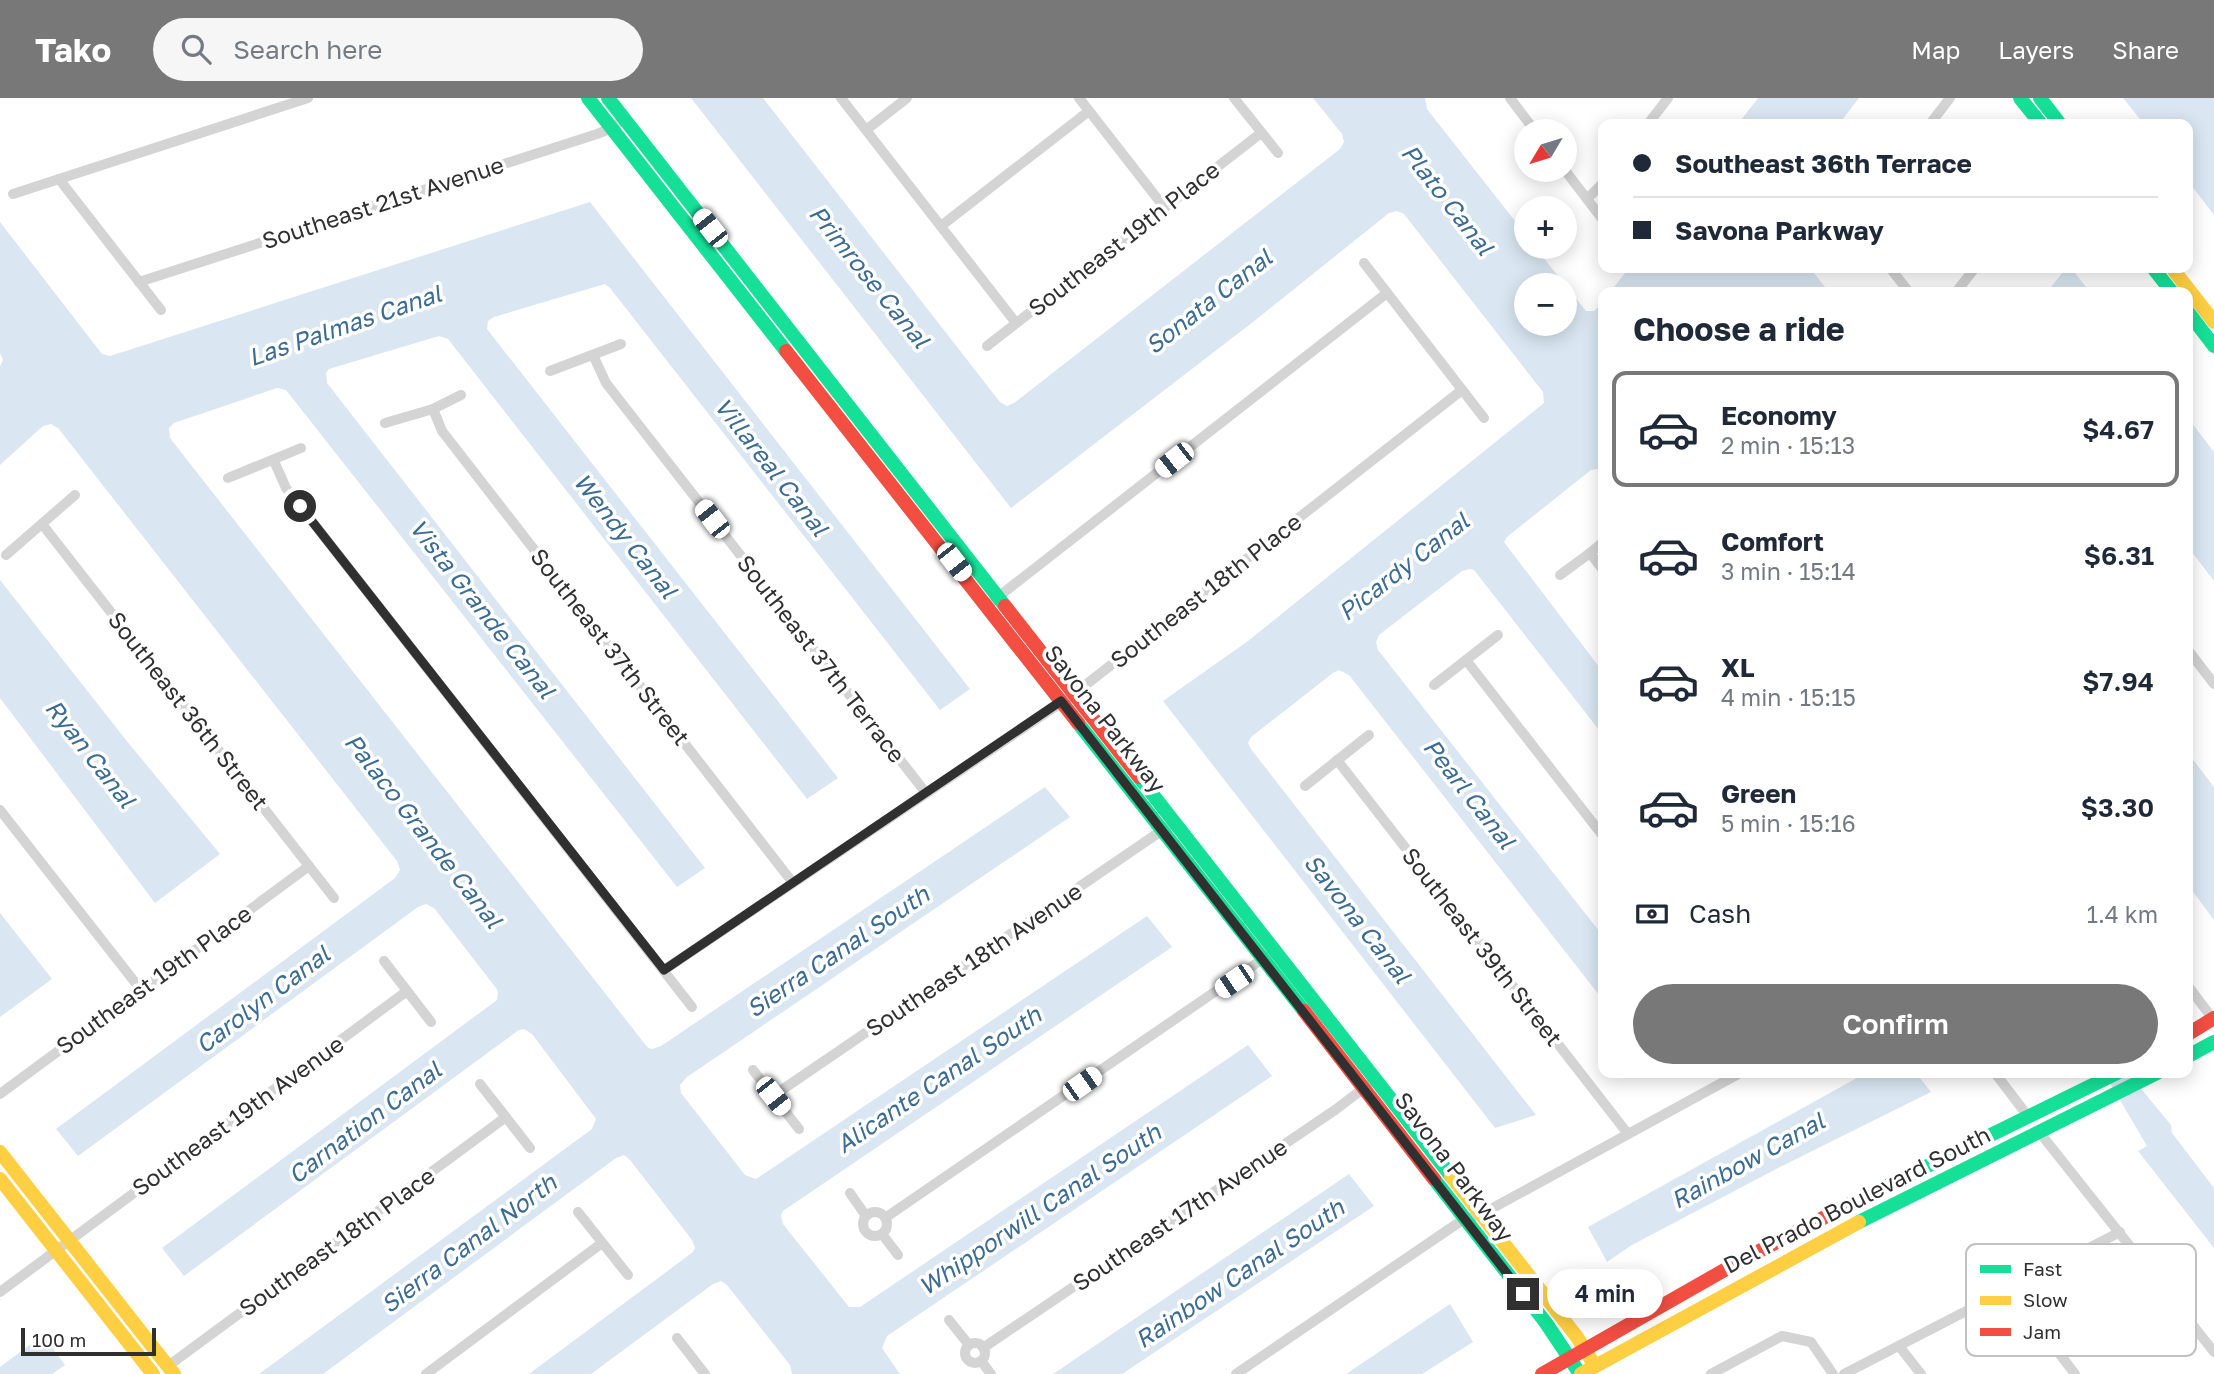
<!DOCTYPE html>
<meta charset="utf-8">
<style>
body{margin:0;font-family:"Golos Text",sans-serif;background:#f6f6f7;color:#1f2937;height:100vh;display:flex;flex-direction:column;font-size:26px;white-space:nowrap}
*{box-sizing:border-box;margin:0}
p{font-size:23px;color:#747a83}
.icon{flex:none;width:38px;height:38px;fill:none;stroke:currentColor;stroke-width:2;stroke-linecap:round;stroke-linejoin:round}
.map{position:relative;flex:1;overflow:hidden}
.side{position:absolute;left:1598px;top:189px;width:595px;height:791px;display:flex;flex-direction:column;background:#fff;border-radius:14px;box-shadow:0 4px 18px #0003}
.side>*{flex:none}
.guide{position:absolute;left:1598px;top:21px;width:595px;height:154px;border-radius:14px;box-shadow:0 4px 18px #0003;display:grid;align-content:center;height:154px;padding:0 35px;background:#fff}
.needle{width:46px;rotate:232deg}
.tools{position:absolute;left:1514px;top:21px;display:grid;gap:14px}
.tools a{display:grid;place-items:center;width:63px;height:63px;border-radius:50%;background:#fff;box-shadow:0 4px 18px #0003;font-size:35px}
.scale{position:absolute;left:21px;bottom:18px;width:135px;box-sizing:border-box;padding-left:7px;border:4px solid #303030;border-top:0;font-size:19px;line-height:24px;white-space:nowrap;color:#303030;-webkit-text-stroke:5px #fff;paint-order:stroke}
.end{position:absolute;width:32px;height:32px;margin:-16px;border:9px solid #303030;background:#fff;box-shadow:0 0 0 4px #fff}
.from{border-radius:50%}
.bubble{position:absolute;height:49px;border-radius:24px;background:#fff;box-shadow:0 4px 18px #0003;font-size:23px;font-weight:600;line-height:49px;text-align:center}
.car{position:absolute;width:21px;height:42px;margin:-21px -10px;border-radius:9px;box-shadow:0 0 5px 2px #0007;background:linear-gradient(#fff 24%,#345 0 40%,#fff 0 76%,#345 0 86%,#fff 0)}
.guide b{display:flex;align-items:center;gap:24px;height:66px;font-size:26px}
.guide b+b{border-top:2px solid #e0e1e3}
.guide i{width:18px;height:18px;background:#1f2937}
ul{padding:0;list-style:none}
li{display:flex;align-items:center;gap:21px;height:116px;margin:0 14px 10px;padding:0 21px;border:4px solid transparent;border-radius:14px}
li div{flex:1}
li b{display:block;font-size:26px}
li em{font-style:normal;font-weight:600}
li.current{border-color:#787878}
li>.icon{width:63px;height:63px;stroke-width:1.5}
h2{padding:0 35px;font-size:32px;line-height:84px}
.pay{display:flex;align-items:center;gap:18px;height:77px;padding:0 35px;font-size:26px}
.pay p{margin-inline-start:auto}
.button{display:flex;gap:14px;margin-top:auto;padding:14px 35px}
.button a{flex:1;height:80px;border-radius:42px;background:#787878;color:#fff;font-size:28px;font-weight:600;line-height:80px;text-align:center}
header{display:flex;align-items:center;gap:42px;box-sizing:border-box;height:98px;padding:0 35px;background:#787878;color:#fff}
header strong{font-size:33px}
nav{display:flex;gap:38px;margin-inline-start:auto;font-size:24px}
.search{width:490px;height:63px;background:#f6f6f7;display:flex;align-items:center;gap:18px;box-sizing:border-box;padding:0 24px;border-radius:38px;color:#747a83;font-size:26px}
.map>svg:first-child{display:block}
.water{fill:#dae7f2;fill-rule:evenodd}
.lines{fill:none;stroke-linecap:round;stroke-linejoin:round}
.street{stroke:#d4d4d4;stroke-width:10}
.fast{stroke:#16e098;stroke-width:14}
.slow{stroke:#ffcf43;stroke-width:14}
.jam{stroke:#f24e42;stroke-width:14}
.route{stroke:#303030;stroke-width:9}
.labels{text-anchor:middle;stroke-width:7;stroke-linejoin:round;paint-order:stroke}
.street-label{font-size:23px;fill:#303030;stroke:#fff}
.water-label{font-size:24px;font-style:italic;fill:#3c6c94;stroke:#fff}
.key{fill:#fff;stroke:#c1c1c1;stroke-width:2}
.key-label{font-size:19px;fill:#303030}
</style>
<header>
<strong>Tako</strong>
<div class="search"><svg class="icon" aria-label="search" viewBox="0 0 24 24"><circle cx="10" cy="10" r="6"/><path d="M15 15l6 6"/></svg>Search here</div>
<nav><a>Map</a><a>Layers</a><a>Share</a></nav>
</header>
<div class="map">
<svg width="2214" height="1276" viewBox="0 0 2214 1276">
<rect width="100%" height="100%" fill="#fff"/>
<g class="water">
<path d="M691,0H763L1000,304L1007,308L1014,305L1340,51L1344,44L1342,36L1313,0H1425L1427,11L1526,137V149H1535L1586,213H1594L1603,204V370L1591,372L1507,439L1504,444L1603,574V637L1474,472L1470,471L1462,473L1379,537L1376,544L1378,552L1603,838V902L1349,577L1339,572L1333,575L1251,639L1248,645L1251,651L1536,1017L1495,1030L1163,603L1248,543L1544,305L1543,294L1404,116L1397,113L1389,115L1253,224L1011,410ZM1526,187H1564V226H1526Z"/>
<polygon points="1758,0 1859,0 1839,26 1738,26"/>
<polygon points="2123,0 2214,0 2214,117 2188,83 2188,26 2144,26"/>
<polygon points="590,104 970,591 940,612 610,190 605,186 494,219 488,223 487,231 838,680 807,701 448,241 439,238 329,271 326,275 327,285 705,770 677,789 286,292 277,290 174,325 169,330 170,340 648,950 652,951 661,948 1045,689 1070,719 687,979 680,987 681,995 745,1077 756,1081 1147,818 1172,849 783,1113 781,1117 783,1126 849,1209 860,1209 1248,947 1272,978 887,1238 882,1250 900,1276 792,1276 790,1267 727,1187 721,1183 713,1186 591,1276 529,1276 693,1154 695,1150 692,1142 630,1062 624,1057 616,1060 323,1276 259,1276 592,1031 596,1021 532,936 524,931 519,932 184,1178 162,1150 497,902 498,894 496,890 434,810 426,806 418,809 78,1058 56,1031 395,780 400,772 397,763 58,330 51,326 43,328 0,367 0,268 3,262 0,255 0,124 102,256 110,258"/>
<polygon points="1629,170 1810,170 1829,194 1724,194 1718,192 1713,194 1610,194"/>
<polygon points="2066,170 2071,170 2090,194 2047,194"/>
<polygon points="2188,320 2214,354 2214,483 2188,449"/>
<polygon points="0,482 126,642 220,756 155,805 0,600"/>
<polygon points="2188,655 2214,689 2214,822 2188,787"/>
<polygon points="0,815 52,881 0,919"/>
<polygon points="1861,975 1916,975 1931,994 1782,1068 1632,1147 1607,1164 1588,1129 1855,981"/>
<polygon points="2104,975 2128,975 2171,1027 2172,1035 2214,1090 2214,1150 2138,1053 2147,1048"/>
<polygon points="1349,1076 1374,1108 1122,1276 1053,1276"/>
<polygon points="1450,1206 1473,1244 1422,1276 1346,1276"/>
<polygon points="43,1237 65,1267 52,1276 0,1276 0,1269"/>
</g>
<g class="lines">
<g class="street">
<polyline points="841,0 1016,225"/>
<polyline points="1079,0 1164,109"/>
<polyline points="1234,0 1278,55"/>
<polyline points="1510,0 1535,33"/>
<polyline points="1648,26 1668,0"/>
<polyline points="1930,26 1950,0"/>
<polyline points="866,32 907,0"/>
<polyline points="1564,71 1603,122"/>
<polyline points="59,81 161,212"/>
<polyline points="13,96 308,0"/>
<polyline points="1587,101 1603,85"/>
<polyline points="941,128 1089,13"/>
<polyline points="1364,165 1484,320"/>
<polyline points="1890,170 1909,194"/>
<polyline points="139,184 597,36 612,30 624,21"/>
<polyline points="1956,194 1975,170"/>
<polyline points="987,248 1261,35"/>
<polyline points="593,257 606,285 926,695"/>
<polyline points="550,273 621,246"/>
<polyline points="433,311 442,333 793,785"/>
<polyline points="385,325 433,311 461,297"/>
<polyline points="274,363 286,390 329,445 692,909"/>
<polyline points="228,380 301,350"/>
<polyline points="42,426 334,800"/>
<polyline points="1590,455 1603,444"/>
<polyline points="6,457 75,397"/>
<polyline points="1560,477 1590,455 1603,472"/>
<polyline points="993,503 1387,195"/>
<polyline points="2188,552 2214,586"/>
<polyline points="1466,562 1603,738"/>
<polyline points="1434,587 1498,537"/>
<polyline points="1337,662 1628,1036"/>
<polyline points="1305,688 1369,637"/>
<polyline points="0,712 141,892"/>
<polyline points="384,863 431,924"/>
<polyline points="664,872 1074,596 1462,292"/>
<polyline points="2188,888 2213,921"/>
<polyline points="753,972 799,1031"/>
<polyline points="1995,975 2027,1017"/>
<polyline points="480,986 530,1050"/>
<polyline points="0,996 309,768"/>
<polyline points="773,998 1167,729"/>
<polyline points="2040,1035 2214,1254"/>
<polyline points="850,1095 866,1118"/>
<polyline points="578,1114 628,1177"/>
<circle cx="875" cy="1126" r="12"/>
<polyline points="885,1120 1267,858"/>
<polyline points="882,1136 898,1157"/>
<polyline points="2010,1191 2075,1276"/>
<polyline points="0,1194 407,893"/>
<polyline points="949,1222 969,1247"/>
<polyline points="677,1240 705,1276"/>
<circle cx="975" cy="1255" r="10"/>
<polyline points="1899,1248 1921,1276"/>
<polyline points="983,1250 1335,1012 1368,987"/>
<polyline points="981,1263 991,1276"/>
<polyline points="168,1268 506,1019"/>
<polyline points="426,1276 602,1145"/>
<polyline points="1236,1276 1464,1121 1480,1117 1740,975"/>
<polyline points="1711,1276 1782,1238 1811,1244 1833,1276"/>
<polyline points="1844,1276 2120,1134"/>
</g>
<g class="fast">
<polyline points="588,0 786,253"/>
<polyline points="608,0 1005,508"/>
<polyline points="2020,0 2041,26"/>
<polyline points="2040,0 2060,26"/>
<polyline points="2153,170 2172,194"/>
<polyline points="2188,214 2214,248"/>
<polyline points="1078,625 1304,913"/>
<polyline points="1139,679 1451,1078"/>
<polyline points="2188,958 2214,944"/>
<polyline points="1434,1081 1546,1225 1580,1276"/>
<polyline points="1850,1106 2117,975"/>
<polyline points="1859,1124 2157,975"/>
</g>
<g class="slow">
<polyline points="2172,170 2214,224"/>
<polyline points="0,1054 174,1276"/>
<polyline points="1451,1078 1577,1239 1595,1268"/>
<polyline points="0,1081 153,1276"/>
<polyline points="1581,1276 1859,1124"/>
</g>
<g class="jam">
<polyline points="786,253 1078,625"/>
<polyline points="1005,508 1139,679"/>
<polyline points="1304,913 1434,1081"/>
<polyline points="2188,936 2214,920"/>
<polyline points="1542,1276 1742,1162 1850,1106"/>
</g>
</g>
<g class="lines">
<polyline class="route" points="300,408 664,872 1061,603 1523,1196"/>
</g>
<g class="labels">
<g class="street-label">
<text transform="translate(383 105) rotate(-18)" y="8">Southeast 21st Avenue</text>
<text transform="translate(1124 141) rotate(-38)" y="8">Southeast 19th Place</text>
<text transform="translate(1206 493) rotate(-38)" y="8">Southeast 18th Place</text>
<text transform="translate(610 549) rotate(52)" y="8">Southeast 37th Street</text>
<text transform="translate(821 561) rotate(52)" y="8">Southeast 37th Terrace</text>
<text transform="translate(188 613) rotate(52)" y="8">Southeast 36th Street</text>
<text transform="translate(1105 621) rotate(52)" y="8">Savona Parkway</text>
<text transform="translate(1482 849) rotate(52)" y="8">Southeast 39th Street</text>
<text transform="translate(974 862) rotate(-34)" y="8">Southeast 18th Avenue</text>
<text transform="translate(154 882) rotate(-36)" y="8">Southeast 19th Place</text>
<text transform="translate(238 1018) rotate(-36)" y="8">Southeast 19th Avenue</text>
<text transform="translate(1454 1069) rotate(53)" y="8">Savona Parkway</text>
<text transform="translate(1857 1102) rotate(-27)" y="8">Del Prado Boulevard South</text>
<text transform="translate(1180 1117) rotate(-34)" y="8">Southeast 17th Avenue</text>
<text transform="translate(337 1144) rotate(-36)" y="8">Southeast 18th Place</text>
</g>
<g class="water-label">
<text transform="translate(1447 102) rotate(52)" y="8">Plato Canal</text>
<text transform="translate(869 179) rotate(51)" y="8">Primrose Canal</text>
<text transform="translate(1209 204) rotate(-38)" y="8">Sonata Canal</text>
<text transform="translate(345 228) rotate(-19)" y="8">Las Palmas Canal</text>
<text transform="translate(771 369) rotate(52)" y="8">Villareal Canal</text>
<text transform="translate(625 438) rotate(52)" y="8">Wendy Canal</text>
<text transform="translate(1404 469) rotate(-38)" y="8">Picardy Canal</text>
<text transform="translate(482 511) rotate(52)" y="8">Vista Grande Canal</text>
<text transform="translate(90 656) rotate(52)" y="8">Ryan Canal</text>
<text transform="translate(1469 696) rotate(52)" y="8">Pearl Canal</text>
<text transform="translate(423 733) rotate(52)" y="8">Palaco Grande Canal</text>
<text transform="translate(1357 821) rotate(52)" y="8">Savona Canal</text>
<text transform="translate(838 854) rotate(-34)" y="8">Sierra Canal South</text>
<text transform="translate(263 902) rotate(-37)" y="8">Carolyn Canal</text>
<text transform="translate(939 982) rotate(-34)" y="8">Alicante Canal South</text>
<text transform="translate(365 1025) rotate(-37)" y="8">Carnation Canal</text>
<text transform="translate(1748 1063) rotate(-29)" y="8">Rainbow Canal</text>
<text transform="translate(1040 1112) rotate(-34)" y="8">Whipporwill Canal South</text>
<text transform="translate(469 1146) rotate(-37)" y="8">Sierra Canal North</text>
<text transform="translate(1240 1176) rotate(-34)" y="8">Rainbow Canal South</text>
</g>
</g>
<rect x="1966" y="1146" width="230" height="112" rx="10" class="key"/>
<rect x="1980" y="1167" width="31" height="8" fill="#16e098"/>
<rect x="1980" y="1198" width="31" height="9" fill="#ffcf43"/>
<rect x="1980" y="1230" width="31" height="8" fill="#f24e42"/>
<g class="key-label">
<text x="2023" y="1178">Fast</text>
<text x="2023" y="1209">Slow</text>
<text x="2023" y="1241">Jam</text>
</g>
</svg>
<div class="tools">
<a><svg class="needle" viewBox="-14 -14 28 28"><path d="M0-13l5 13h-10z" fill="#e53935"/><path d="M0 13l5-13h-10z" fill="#747a83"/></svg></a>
<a>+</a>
<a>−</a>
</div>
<div class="scale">100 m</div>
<i class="end from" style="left:300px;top:408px"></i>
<i class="end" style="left:1523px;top:1196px"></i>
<div class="bubble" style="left:1547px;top:1171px;width:116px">4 min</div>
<i class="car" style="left:710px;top:130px;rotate:322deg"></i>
<i class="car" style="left:1174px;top:362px;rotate:232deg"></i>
<i class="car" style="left:712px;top:421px;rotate:322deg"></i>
<i class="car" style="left:954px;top:464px;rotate:142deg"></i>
<i class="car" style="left:1234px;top:883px;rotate:236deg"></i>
<i class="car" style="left:1082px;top:986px;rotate:55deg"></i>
<i class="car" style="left:773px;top:998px;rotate:142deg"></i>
<div class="guide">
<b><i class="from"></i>Southeast 36th Terrace</b>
<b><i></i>Savona Parkway</b>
</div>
<section class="side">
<h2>Choose a ride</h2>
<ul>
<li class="current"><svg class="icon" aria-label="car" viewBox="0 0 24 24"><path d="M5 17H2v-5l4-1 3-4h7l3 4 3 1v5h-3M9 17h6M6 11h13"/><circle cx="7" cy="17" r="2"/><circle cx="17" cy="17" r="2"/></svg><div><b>Economy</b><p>2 min · 15:13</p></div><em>$4.67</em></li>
<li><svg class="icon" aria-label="car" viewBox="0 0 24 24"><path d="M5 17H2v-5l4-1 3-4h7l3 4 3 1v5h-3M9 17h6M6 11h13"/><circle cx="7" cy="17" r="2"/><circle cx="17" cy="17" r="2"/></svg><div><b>Comfort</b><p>3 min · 15:14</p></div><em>$6.31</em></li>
<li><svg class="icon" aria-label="car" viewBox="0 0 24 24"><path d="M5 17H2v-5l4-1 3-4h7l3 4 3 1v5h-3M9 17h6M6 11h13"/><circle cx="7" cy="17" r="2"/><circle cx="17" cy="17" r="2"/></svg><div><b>XL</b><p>4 min · 15:15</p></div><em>$7.94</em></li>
<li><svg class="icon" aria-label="car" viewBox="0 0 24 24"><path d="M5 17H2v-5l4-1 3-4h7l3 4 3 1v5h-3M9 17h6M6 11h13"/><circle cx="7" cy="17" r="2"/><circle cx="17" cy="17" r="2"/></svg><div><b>Green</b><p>5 min · 15:16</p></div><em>$3.30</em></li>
</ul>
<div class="pay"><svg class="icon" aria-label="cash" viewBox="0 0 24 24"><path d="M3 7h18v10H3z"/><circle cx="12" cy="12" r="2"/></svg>Cash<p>1.4 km</p></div>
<div class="button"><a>Confirm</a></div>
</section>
</div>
